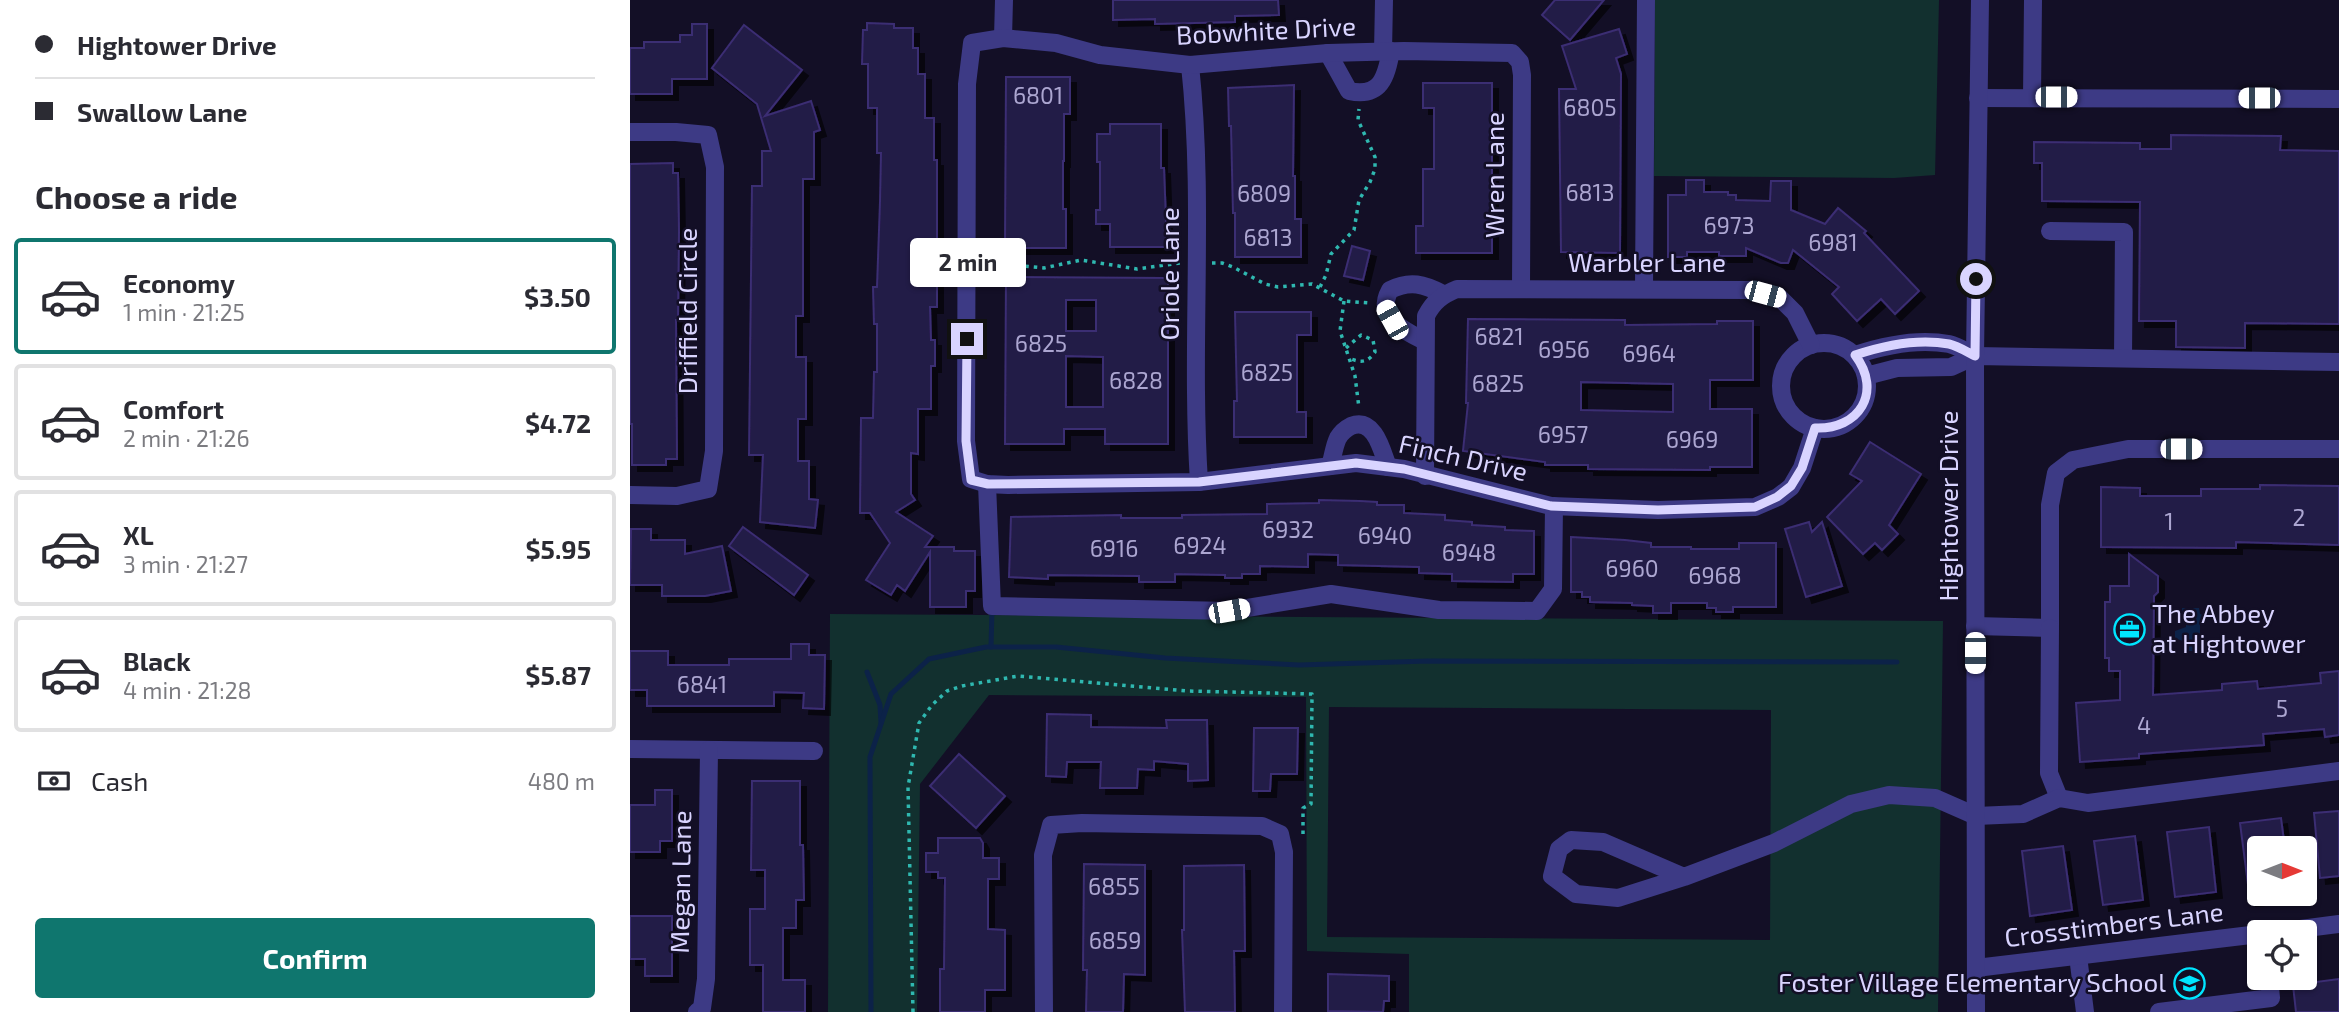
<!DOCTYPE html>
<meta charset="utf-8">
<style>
body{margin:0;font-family:"Exo 2",sans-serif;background:#f7f7f7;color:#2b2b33;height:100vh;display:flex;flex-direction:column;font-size:26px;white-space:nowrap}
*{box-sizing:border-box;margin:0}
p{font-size:23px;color:#7c7c81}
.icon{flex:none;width:38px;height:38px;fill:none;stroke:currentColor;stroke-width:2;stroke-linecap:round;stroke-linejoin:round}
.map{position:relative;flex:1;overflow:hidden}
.side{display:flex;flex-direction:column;background:#fff;width:630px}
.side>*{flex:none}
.hud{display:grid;align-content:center;height:154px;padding:0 35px;background:#fff}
.needle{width:46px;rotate:90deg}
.fabs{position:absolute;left:1617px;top:836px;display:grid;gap:14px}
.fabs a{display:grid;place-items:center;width:70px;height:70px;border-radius:7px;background:#fff;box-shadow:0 2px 5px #0004;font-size:35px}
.end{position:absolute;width:32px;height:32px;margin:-16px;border:9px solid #d9d4ff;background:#111;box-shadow:0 0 0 4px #111}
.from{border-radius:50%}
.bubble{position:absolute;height:49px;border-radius:7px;background:#fff;box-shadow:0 2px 5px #0004;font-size:23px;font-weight:700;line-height:49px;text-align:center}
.car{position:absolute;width:21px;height:42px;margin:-21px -10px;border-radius:9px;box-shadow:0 0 5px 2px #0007;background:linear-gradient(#fff 24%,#345 0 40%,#fff 0 76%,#345 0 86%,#fff 0)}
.hud b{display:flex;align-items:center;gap:24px;height:66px;font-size:26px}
.hud b+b{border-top:2px solid #e1e1e2}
.hud i{width:18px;height:18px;background:#2b2b33}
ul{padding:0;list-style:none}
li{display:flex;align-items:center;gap:21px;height:116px;margin:0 14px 10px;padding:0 21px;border:4px solid #e1e1e2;border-radius:7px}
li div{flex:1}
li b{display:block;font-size:26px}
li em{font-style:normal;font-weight:700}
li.selected{border-color:#0f766e}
li>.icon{width:63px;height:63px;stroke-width:1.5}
h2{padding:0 35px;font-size:32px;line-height:84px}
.pay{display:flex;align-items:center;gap:18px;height:77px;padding:0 35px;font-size:26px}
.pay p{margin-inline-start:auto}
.cta{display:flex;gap:14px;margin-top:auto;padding:14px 35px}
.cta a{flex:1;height:80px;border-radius:7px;background:#0f766e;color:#fff;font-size:28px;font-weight:700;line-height:80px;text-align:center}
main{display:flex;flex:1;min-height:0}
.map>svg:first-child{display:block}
.green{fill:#12302f;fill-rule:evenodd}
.water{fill:#0c2248}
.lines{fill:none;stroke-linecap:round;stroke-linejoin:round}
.stream{stroke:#0c2248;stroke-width:5}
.building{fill:#241b47;stroke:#3b2d73;stroke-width:2;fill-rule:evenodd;filter:url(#shadow)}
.path{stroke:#2fb8b0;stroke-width:3.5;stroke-dasharray:3.5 5;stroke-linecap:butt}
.minor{stroke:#3d3a85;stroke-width:18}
.route{stroke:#d9d4ff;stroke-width:9}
.labels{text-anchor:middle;stroke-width:5;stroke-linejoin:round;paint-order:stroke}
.number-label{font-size:23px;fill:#aca6d1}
.street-label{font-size:26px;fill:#d9d4ff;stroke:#130f26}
.poi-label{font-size:26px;fill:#d9d4ff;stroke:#130f26;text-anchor:start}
</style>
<main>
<section class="side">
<div class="hud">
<b><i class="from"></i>Hightower Drive</b>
<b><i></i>Swallow Lane</b>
</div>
<h2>Choose a ride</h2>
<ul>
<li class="selected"><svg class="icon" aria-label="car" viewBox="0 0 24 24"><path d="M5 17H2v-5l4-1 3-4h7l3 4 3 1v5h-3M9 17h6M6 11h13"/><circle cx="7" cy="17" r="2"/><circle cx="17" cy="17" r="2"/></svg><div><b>Economy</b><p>1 min · 21:25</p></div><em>$3.50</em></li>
<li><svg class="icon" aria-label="car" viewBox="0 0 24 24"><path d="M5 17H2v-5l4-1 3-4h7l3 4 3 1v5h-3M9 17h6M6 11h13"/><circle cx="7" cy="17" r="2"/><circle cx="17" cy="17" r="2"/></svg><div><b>Comfort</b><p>2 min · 21:26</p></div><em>$4.72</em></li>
<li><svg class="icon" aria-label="car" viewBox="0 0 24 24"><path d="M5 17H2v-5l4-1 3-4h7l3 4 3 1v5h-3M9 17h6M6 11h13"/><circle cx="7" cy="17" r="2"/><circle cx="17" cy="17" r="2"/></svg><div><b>XL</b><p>3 min · 21:27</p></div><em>$5.95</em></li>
<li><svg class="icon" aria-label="car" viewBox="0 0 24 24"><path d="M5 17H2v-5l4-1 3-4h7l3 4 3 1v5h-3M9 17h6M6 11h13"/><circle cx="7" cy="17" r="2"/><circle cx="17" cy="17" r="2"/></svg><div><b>Black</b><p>4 min · 21:28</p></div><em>$5.87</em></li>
</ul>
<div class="pay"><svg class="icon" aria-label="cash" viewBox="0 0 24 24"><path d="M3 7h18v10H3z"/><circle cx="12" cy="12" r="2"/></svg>Cash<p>480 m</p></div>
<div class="cta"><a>Confirm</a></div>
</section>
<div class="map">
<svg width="1709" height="1012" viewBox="0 0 1709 1012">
<defs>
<filter id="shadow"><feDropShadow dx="6" dy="6" stdDeviation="0" flood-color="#0009"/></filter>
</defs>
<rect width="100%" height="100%" fill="#130f26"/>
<g class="green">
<polygon points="1025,0 1309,0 1305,175 1264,178 1024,176"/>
<path d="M200,614L1313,621L1308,1012H779V954L677,951L676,697L359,695L290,784L287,1012H198ZM699,707L1141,710L1140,940L697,937Z"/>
</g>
<polygon class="water" points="1552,608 1569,608 1570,614 1575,615 1575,622 1570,622 1570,643 1566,645 1565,651 1558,651 1555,642 1545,638 1545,631 1556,627 1556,615 1552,614"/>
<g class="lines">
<g class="stream">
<polyline points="361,647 362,609"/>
<polyline points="237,672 250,705 251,723"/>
<polyline points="241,1012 240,757 261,694 299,659 356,647 426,647 535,658 669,665 798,661 1267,662"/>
</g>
</g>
<g class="building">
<polygon points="483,0 648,0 649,15 605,16 605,22 525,24 525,19 483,20"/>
<polygon points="925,0 974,0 940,40 912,15"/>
<polygon points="237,23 264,24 264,28 283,28 283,48 288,48 288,74 295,74 295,118 304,118 304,160 307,160 307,307 300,307 301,340 305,340 305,366 301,366 301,409 288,409 288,454 281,453 281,494 285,500 266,512 303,536 295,547 324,547 324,551 345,551 345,591 336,591 336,607 300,607 300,552 275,591 267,585 261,595 236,580 260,543 240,513 230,513 231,418 243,418 244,372 247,372 247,324 244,324 243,287 247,287 250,202 251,153 247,153 247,108 238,108 238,64 232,64 233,30 237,30"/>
<polygon points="62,24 77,24 77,79 42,79 42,94 0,94 0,48 14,48 14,42 50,42 50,35 62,35"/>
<polygon points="114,25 172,70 135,116 181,101 190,130 184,132 184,179 173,179 173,316 166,316 166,357 176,357 176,419 168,419 168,461 179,461 179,499 188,500 185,528 130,522 133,455 119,455 122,186 132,186 132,151 141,151 127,104 82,68"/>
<polygon points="989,29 997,54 986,58 991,74 990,253 931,252 929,89 946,89 932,46"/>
<polygon points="376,77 440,77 440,114 434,114 434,161 433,161 433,209 436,209 436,248 375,248"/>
<polygon points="793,83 862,83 862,253 786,253 786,226 793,226 793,169 804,169 804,108 793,108"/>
<polygon points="664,85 663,176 665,176 665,219 671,219 671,257 605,257 605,213 603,213 601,126 599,126 598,88"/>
<polygon points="480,124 531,124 531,168 534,168 537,247 480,247 480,224 466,224 466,210 470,210 470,162 467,162 467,134 480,134"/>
<polygon points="1541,135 1651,136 1650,150 1709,151 1709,324 1615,323 1615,348 1546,347 1546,321 1509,321 1510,202 1412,201 1412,163 1404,163 1404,142 1510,143 1510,149 1541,149"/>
<polygon points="43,163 43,173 48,173 49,231 48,320 46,320 47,459 36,459 36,465 2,465 2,424 0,424 0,164"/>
<polygon points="1056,180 1074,180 1074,192 1098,192 1098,195 1106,195 1106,200 1140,201 1141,181 1161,181 1161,210 1195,224 1208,208 1236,231 1234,233 1289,291 1265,314 1251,299 1227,321 1202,294 1209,287 1163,250 1158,263 1151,263 1116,248 1116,256 1089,256 1089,252 1057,252 1057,257 1038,257 1038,195 1056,195"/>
<polygon points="722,246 740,251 733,280 714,276"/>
<path d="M376,277L538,278V444H475V429H434V444H375ZM436,300H466V331H436ZM436,356L473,357V407H436Z"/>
<polygon points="605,312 681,312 681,335 667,335 667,412 676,412 676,437 604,437 604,401 607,401"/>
<path d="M838,319L995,320V325L1087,324V321H1123V380H1080V409H1122V467H1080V470L958,469V465H915V462L833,451L838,403H836ZM951,382L1043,384V412L951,410Z"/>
<polygon points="1240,442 1291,474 1259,525 1268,534 1252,550 1245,543 1233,554 1197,517 1232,481 1220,474"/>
<polygon points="1630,485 1709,486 1709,545 1606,542 1606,548 1471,547 1471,487 1510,488 1510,496 1571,496 1571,489 1630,489"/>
<polygon points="689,500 730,501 747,502 747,505 774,505 774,513 815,515 815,520 842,522 842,525 875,527 875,530 904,531 904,574 883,574 883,582 822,581 822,574 789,573 789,567 708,565 708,555 678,554 678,567 630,566 630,574 612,574 612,578 595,578 595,575 545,574 545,582 509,582 509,576 418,575 418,579 379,577 381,517 491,515 491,518 552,518 552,515 637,514 637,504 689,503"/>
<polygon points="1179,522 1182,532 1192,522 1212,586 1176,597 1155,529"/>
<polygon points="113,527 178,575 164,595 99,546"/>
<polygon points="1,529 21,529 21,540 55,540 55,554 92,546 101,591 75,596 32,596 32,585 0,585"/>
<polygon points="941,537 995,540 1021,543 1021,547 1061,547 1061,549 1109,549 1109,543 1146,543 1146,607 1103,607 1103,612 1086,612 1086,608 1077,608 1077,603 1041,603 1041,613 1023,613 1023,606 1002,605 1002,603 960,602 960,597 952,597 952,592 941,592"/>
<polygon points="1499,554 1528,576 1528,592 1524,596 1523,695 1592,690 1592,684 1627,681 1628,689 1691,683 1690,673 1709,671 1709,735 1695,737 1694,729 1633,734 1634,745 1509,754 1509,758 1450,762 1446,703 1490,700 1490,671 1479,671 1479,658 1475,658 1475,602 1480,602 1480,586 1499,586"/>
<polygon points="161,644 179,644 179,655 195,655 194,709 173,708 174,693 144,692 144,706 17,706 17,690 0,690 0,651 38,651 38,665 99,665 99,659 161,659"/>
<polygon points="417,714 461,715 461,727 537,728 536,720 577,720 578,780 558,781 558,764 524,761 524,770 508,769 507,788 470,788 471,762 437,762 436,777 416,776"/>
<polygon points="624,728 668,728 667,774 641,774 640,791 623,791"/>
<polygon points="329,754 375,796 346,828 300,786"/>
<polygon points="122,781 170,781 170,845 173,845 174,900 166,900 166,928 153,928 153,980 175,980 175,1012 133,1012 133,965 120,965 120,909 135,909 135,870 121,870"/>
<polygon points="25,790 42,790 42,841 30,841 30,852 0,852 0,805 25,805"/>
<polygon points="1709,811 1709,876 1690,878 1684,813"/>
<polygon points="1651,818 1655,849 1629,849 1629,899 1620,900 1610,823"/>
<polygon points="1579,827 1586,892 1545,897 1537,832"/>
<polygon points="1505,836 1513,900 1473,905 1464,841"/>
<polygon points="308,838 350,838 353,843 353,858 369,858 369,879 358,879 358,929 375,930 375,990 355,990 355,1012 310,1012 310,969 314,969 315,878 308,878 308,872 296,872 296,853 308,853"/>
<polygon points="1433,846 1442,910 1400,916 1392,851"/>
<polygon points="454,864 515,865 515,975 494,974 493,1012 456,1012 457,970 453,970"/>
<polygon points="614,865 615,951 604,951 605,1012 555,1012 552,930 554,930 554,866"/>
<polygon points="0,916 42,916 42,976 15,976 15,959 0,959"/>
<polygon points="698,974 759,976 759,1001 754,1001 753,1012 698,1011"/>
<polygon points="1709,979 1709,1012 1666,1012 1663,985"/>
</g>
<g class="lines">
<g class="path">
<polyline points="353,262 414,268 451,260 507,269 550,263"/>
<polyline points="582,263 592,263 603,267 635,284 648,287 682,284 714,301 739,303"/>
<polyline points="690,287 696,275 701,254 724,230 729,200 740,182 745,169 745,157 728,120 729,109"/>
<polyline points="714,301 710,331 725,376 729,408"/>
<path d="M716,348L731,335L743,340L745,352C738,362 732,363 721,359"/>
<polyline points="283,1012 278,787 289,723 302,705 317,691 332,686 388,676 558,691 682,694 681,804 673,808 673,839"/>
</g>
<g class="minor">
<polyline points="373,38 374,0"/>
<polyline points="753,52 754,0"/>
<path d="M698,53L719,91C751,98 756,77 761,51"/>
<path d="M560,65C575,204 560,343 569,482"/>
<polyline points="1402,97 1403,0"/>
<polyline points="1348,98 1709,99"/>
<polyline points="0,132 46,132 78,135 85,167 84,451 78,489 47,496 0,495"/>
<polyline points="1420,231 1494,232 1493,358"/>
<polyline points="891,289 892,75 890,62 882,53 774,51 698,53 560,65 470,55 426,43 373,38 342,43 337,84 336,441 341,479 357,484 378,485 569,482 726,463 774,469 921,506 1028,510 1125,507 1148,497 1161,487 1172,468 1185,428"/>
<polyline points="1014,289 1016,0"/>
<path d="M795,341C774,331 745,317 760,290C780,280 794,284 813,294"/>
<circle cx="1194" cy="386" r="43"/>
<path d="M1225,355C1255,345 1287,338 1319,344C1328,346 1337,352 1345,356"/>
<polyline points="1236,376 1267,368 1321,367 1345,356 1709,362"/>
<path d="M700,466C703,457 704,446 708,438C711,433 715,429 721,426C745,417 752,451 758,467"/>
<path d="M795,476L796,316C803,302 812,295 827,289L1121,290L1150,298L1165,313L1181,345"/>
<polyline points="357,484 362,606 599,611 701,594 809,610 907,611 923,589 924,506"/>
<polyline points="1345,626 1420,628 1420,505 1426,473 1443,460 1498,449 1709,449"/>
<polyline points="1420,628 1419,773 1429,798"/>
<polyline points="0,749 184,751"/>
<polyline points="1054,877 973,842 941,840 929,849 922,876 946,894 988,898 1054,877 1144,843 1221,804 1259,795 1305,798 1346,816 1393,814 1429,798 1458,803 1709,771"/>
<polyline points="1638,933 1709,924"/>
<polyline points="1448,956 1455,1012"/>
<polyline points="1346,968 1629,934"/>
<polyline points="67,1012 72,1008 76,979 79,750"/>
<polyline points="414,1012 413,855 421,825 452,823 632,826 650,834 654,852 653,1012"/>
<polyline points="1346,1012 1345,356 1350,0"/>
<polyline points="1529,1012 1641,998 1639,978"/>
</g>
</g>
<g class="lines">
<path class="route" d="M337,339L336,441L341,480L358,484L569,482L726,463L774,469L921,506L1028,510L1125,507L1147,497L1161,486L1172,468L1185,428C1229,430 1253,392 1225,355C1255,345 1287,338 1319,344C1328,346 1337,352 1345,356L1346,279"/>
</g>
<defs>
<symbol id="office-ring" viewBox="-11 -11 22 22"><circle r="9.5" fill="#130f26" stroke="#00e5ff" stroke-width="1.5"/><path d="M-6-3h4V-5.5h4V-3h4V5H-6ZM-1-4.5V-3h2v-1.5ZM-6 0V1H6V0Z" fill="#00e5ff"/></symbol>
<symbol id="school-ring" viewBox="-11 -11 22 22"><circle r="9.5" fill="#130f26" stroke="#00e5ff" stroke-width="1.5"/><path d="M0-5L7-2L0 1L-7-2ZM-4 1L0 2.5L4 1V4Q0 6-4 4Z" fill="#00e5ff"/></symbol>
</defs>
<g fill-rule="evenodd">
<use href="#office-ring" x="1482" y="612" width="35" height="35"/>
<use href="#school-ring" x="1542" y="966" width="35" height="35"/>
</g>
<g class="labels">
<g class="number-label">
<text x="408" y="104">6801</text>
<text x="960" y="116">6805</text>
<text x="960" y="201">6813</text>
<text x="634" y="202">6809</text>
<text x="1099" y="234">6973</text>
<text x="638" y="246">6813</text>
<text x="1203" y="251">6981</text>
<text x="869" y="345">6821</text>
<text x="411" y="352">6825</text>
<text x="934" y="358">6956</text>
<text x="1019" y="362">6964</text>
<text x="637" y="381">6825</text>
<text x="506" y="389">6828</text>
<text x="868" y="392">6825</text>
<text x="933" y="443">6957</text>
<text x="1062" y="448">6969</text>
<text x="1669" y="526">2</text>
<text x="1539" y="530">1</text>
<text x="658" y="538">6932</text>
<text x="755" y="544">6940</text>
<text x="570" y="554">6924</text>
<text x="484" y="557">6916</text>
<text x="839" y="561">6948</text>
<text x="1002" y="577">6960</text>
<text x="1085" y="584">6968</text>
<text x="72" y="693">6841</text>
<text x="1652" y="717">5</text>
<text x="1514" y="734">4</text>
<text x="484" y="895">6855</text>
<text x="485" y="949">6859</text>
</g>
<g class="street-label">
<text transform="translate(636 31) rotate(-3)" y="9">Bobwhite Drive</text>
<text transform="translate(865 175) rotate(-90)" y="9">Wren Lane</text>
<text x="1017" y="272">Warbler Lane</text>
<text transform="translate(540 274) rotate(-90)" y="9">Oriole Lane</text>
<text transform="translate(58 311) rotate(-90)" y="9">Driffield Circle</text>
<text transform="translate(833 458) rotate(13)" y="9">Finch Drive</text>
<text transform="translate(1319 506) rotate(-90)" y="9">Hightower Drive</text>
<text transform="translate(51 882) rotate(-89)" y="9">Megan Lane</text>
<text transform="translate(1484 925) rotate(-7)" y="9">Crosstimbers Lane</text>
</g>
<g class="poi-label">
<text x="1522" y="623">The Abbey<tspan x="1522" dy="30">at Hightower</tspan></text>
<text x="1536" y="992" text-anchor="end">Foster Village Elementary School</text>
</g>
</g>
</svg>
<div class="fabs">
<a><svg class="needle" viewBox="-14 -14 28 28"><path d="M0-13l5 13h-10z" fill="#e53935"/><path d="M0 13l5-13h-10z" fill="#7c7c81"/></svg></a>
<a><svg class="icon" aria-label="locate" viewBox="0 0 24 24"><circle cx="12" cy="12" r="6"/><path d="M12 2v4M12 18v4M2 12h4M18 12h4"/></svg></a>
</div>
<i class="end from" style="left:1346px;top:279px"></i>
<i class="end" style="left:337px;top:339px"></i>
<div class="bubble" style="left:280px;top:238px;width:116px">2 min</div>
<i class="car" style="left:1426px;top:97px;rotate:90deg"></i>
<i class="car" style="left:1629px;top:98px;rotate:270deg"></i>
<i class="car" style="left:1135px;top:294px;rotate:105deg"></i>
<i class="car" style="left:762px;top:320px;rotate:331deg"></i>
<i class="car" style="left:1551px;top:449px;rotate:90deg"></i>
<i class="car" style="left:599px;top:611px;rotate:80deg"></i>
<i class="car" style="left:1345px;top:653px;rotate:180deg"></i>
</div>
</main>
